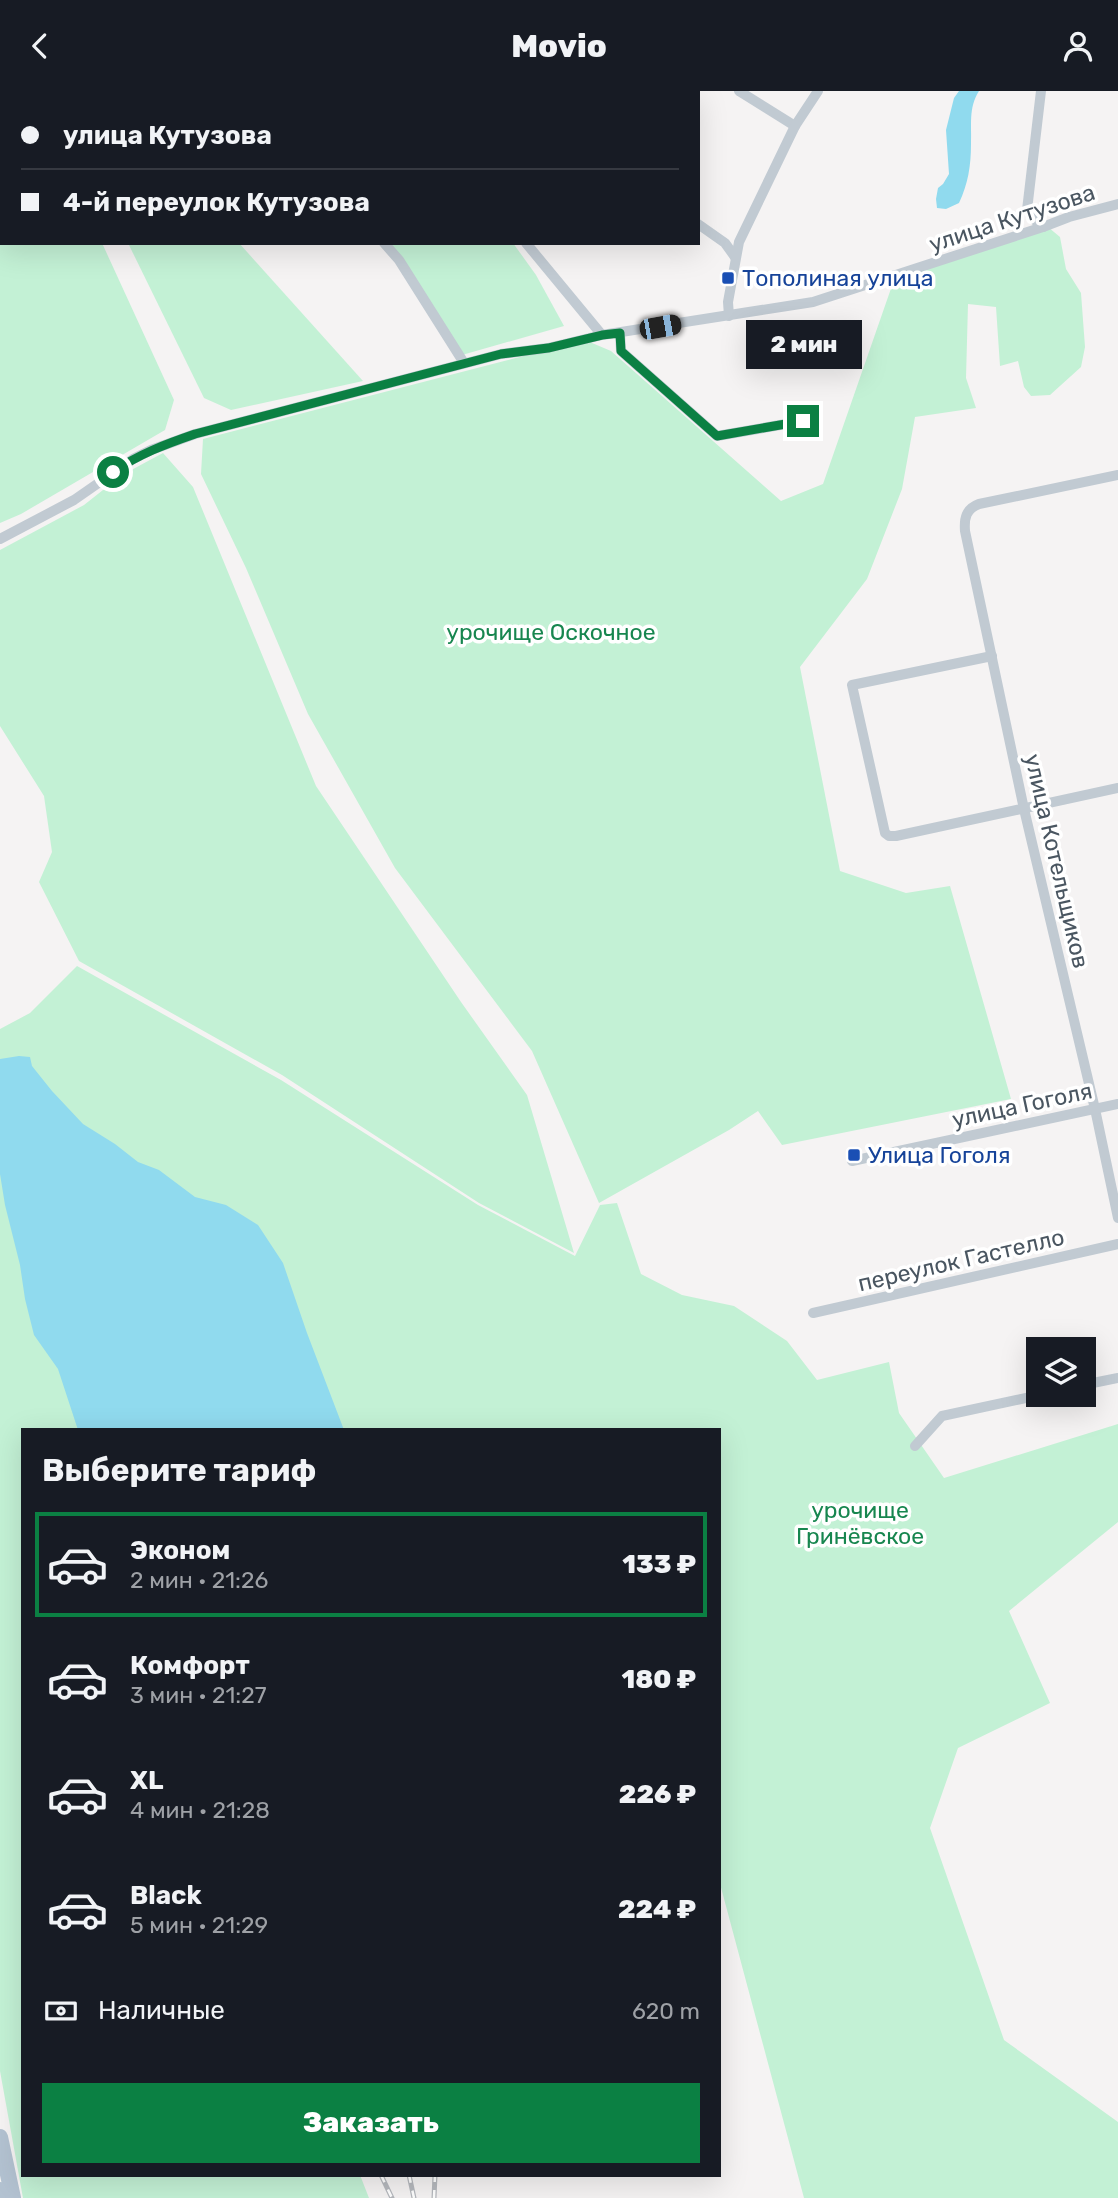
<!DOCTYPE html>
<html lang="ru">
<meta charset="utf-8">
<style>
body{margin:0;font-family:Rubik,sans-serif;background:#242831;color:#f1f3f6;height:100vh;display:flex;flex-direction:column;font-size:26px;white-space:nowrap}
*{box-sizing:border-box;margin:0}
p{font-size:23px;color:#9ea1a6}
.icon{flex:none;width:38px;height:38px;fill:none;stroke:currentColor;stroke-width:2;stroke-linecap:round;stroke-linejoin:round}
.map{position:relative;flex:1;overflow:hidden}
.drawer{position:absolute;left:21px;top:1337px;width:700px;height:749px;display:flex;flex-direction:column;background:#171b24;border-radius:0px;box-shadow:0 7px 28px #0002}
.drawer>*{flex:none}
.banner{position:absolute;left:0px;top:0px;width:700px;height:154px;box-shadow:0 7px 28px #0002;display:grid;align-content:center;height:154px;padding:0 21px;background:#171b24}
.buttons{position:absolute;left:1026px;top:1246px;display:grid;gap:14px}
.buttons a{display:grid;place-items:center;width:70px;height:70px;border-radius:0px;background:#171b24;box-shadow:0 7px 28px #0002;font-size:35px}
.end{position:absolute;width:32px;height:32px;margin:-16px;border:9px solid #0b8043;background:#fff;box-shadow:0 0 0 4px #fff}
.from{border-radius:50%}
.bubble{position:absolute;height:49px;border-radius:0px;background:#171b24;box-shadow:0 7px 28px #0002;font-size:23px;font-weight:800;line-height:49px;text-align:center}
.car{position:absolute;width:21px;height:42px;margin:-21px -10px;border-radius:9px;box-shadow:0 0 5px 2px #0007;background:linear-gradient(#222 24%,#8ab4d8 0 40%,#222 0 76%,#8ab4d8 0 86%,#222 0)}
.banner b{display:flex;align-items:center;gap:24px;height:66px;font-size:26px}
.banner b+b{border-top:2px solid #363941}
.banner i{width:18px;height:18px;background:#f1f3f6}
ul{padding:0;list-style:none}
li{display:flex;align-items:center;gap:21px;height:105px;margin:0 14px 10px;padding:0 7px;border:4px solid transparent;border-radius:0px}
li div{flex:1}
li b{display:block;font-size:26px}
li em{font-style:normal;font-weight:800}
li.active{border-color:#0b8043}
li>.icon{width:63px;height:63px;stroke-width:1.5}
h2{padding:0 21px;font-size:32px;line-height:84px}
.pay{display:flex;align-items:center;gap:18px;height:77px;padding:0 21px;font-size:26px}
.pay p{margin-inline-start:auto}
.action{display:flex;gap:14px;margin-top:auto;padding:14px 21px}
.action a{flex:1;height:80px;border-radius:0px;background:#0b8043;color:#fff;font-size:28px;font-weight:800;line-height:80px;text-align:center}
header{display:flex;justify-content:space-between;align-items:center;height:91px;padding:0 21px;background:#171b24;font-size:32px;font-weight:800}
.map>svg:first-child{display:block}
.green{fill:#c3f1d5}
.water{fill:#90daee}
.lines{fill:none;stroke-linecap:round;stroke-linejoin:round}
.minor{stroke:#c1cad2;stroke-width:10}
.primary{stroke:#b3c2d1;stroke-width:16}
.rail-casing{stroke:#b5b8bd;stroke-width:5}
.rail{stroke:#fff;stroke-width:2.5;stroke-dasharray:8;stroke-linecap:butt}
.route{stroke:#0b8043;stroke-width:9}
.transit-dot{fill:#1a4fb4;stroke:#fff;stroke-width:2.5}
.labels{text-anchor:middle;stroke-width:7;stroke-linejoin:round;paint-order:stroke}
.street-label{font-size:23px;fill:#4a5661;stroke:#fff}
.transit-label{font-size:23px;fill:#164399;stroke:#fff;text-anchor:start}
.park-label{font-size:23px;fill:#17864f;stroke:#fff}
</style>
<header><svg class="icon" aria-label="back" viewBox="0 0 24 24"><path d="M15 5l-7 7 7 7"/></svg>Movio<svg class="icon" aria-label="person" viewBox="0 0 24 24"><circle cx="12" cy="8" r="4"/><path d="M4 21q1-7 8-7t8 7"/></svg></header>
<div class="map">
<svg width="1118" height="2107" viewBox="0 0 1118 2107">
<rect width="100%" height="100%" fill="#f5f3f3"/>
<g class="green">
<polygon points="0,0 32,0 33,2 2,2 2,152 102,152 174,309 165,339 21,423 0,432"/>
<polygon points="199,0 382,0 384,2 202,2"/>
<polygon points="1048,136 1060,146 1066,178 1081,202 1085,256 1081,276 1050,304 1031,305 1024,296 1018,270 1000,275 996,216 968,213 966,287 976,317 915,326 902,398 867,488 800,576 840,780 906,802 950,795 1011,1008 782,1054 758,1020 729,1039 599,1112 532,960 395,777 308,623 246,477 201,383 203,348 585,249 611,260 781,410 823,393 895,186"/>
<polygon points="128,152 239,152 363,290 231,319 204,307"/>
<polygon points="388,152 513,152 536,184 564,235 462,264"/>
<polygon points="163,362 193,396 316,695 461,911 527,1004 574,1162 479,1112 282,984 79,870 39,791 52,761 44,705 0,635 0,459 84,414 122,384"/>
<polygon points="77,875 281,989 478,1114 575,1165 600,1114 617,1112 641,1183 682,1204 734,1215 787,1250 817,1289 889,1271 899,1322 944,1387 1118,1333 1118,1431 1009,1520 1050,1612 958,1657 930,1737 1004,1949 1118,2031 1118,2107 804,2107 719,1789 719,1339 23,1339 23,2084 360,2084 369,2107 23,2107 0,1980 0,938 30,922"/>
</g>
<g class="water">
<path d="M959,0H979C968,17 972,35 971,53C971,75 968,93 959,112L946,118L937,117L936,108L938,97L943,93L949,83L946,39L954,7Z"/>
<polygon points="19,965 30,966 32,975 52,1000 83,1033 115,1053 138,1071 159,1079 195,1106 226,1114 258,1134 283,1172 307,1242 344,1339 78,1339 58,1278 34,1244 25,1208 20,1174 5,1114 0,1083 0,968"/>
</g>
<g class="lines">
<g class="minor">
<polyline points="196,0 198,2"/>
<polyline points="380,0 383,2"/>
<polyline points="491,0 493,2"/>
<polyline points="739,0 795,35"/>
<polyline points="1041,0 1027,119 1032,127 1043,136"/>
<polyline points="470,2 471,0"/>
<polyline points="698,133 725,152 735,166"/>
<polyline points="384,152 399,169 464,272"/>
<polyline points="526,152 602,244"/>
<polyline points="729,225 728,211 739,151 795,35 818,0"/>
<polyline points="620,242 621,260 717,345 803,330"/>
<path d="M1118,384L979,413C966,418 964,427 965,440L1024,718L1095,1018L1118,1127"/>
<polyline points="0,448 74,409 133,368 151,359 195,343 501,263 548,257 602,244 813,211 1043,136 1069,126 1118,113"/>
<polyline points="992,565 852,594 885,742 889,745 896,745 1118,697"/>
<polyline points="852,1070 1118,1013"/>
<polyline points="813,1222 1118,1153"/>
<polyline points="1083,1294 1118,1287"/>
<polyline points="915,1355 942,1325 1040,1304"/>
</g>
<g class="primary">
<polyline points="0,2046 13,2107"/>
<polyline points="0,2099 2,2107"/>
</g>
<defs>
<g id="rail">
<polyline points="381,2084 392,2107"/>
<polyline points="409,2084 414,2107"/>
<polyline points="434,2107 435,2084"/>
</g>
</defs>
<use href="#rail" class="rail-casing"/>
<use href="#rail" class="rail"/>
</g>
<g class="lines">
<path class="route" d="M113,381C139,363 166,353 195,343L501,263L548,257L602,244L620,242L621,260L717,345L803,330"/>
</g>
<g class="transit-dot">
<rect x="721" y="180" width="14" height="14" rx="3.5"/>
<rect x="847" y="1057" width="14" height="14" rx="3.5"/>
</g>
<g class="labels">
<g class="street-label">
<text transform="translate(1012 127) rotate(-18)" y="8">улица Кутузова</text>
<text transform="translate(1057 770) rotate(77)" y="8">улица Котельщиков</text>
<text transform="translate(1022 1014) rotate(-12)" y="8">улица Гоголя</text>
<text transform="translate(961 1169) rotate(-13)" y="8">переулок Гастелло</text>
</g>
<g class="transit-label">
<text x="742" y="195">Тополиная улица</text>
<text x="868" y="1072">Улица Гоголя</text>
</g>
<g class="park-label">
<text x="551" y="549">урочище Оскочное</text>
<text x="860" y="1427">урочище<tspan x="860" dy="26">Гринёвское</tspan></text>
</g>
</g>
</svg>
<div class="buttons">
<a><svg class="icon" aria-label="layers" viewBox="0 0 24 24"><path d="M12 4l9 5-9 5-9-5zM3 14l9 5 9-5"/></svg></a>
</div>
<i class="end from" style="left:113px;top:381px"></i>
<i class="end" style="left:803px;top:330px"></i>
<div class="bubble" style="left:746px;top:229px;width:116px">2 мин</div>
<i class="car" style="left:660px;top:236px;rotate:80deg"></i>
<div class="banner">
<b><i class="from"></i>улица Кутузова</b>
<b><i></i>4-й переулок Кутузова</b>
</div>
<section class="drawer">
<h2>Выберите тариф</h2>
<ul>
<li class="active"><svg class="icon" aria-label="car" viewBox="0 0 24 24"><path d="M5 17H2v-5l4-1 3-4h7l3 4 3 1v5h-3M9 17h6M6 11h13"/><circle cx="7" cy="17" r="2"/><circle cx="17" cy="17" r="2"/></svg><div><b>Эконом</b><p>2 мин · 21:26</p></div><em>133 ₽</em></li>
<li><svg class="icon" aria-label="car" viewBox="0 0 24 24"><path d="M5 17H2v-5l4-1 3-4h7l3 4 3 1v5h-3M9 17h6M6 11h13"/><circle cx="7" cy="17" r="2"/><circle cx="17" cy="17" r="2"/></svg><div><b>Комфорт</b><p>3 мин · 21:27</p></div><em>180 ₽</em></li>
<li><svg class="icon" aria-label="car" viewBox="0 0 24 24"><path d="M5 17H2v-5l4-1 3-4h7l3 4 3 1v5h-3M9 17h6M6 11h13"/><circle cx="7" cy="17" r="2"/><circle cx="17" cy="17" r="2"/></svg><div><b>XL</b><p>4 мин · 21:28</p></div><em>226 ₽</em></li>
<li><svg class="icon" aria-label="car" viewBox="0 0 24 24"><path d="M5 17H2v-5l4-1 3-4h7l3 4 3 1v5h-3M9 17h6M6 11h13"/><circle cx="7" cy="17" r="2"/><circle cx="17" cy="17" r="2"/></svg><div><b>Black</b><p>5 мин · 21:29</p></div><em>224 ₽</em></li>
</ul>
<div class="pay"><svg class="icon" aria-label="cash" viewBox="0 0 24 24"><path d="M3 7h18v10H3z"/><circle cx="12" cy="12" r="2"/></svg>Наличные<p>620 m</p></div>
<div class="action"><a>Заказать</a></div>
</section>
</div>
